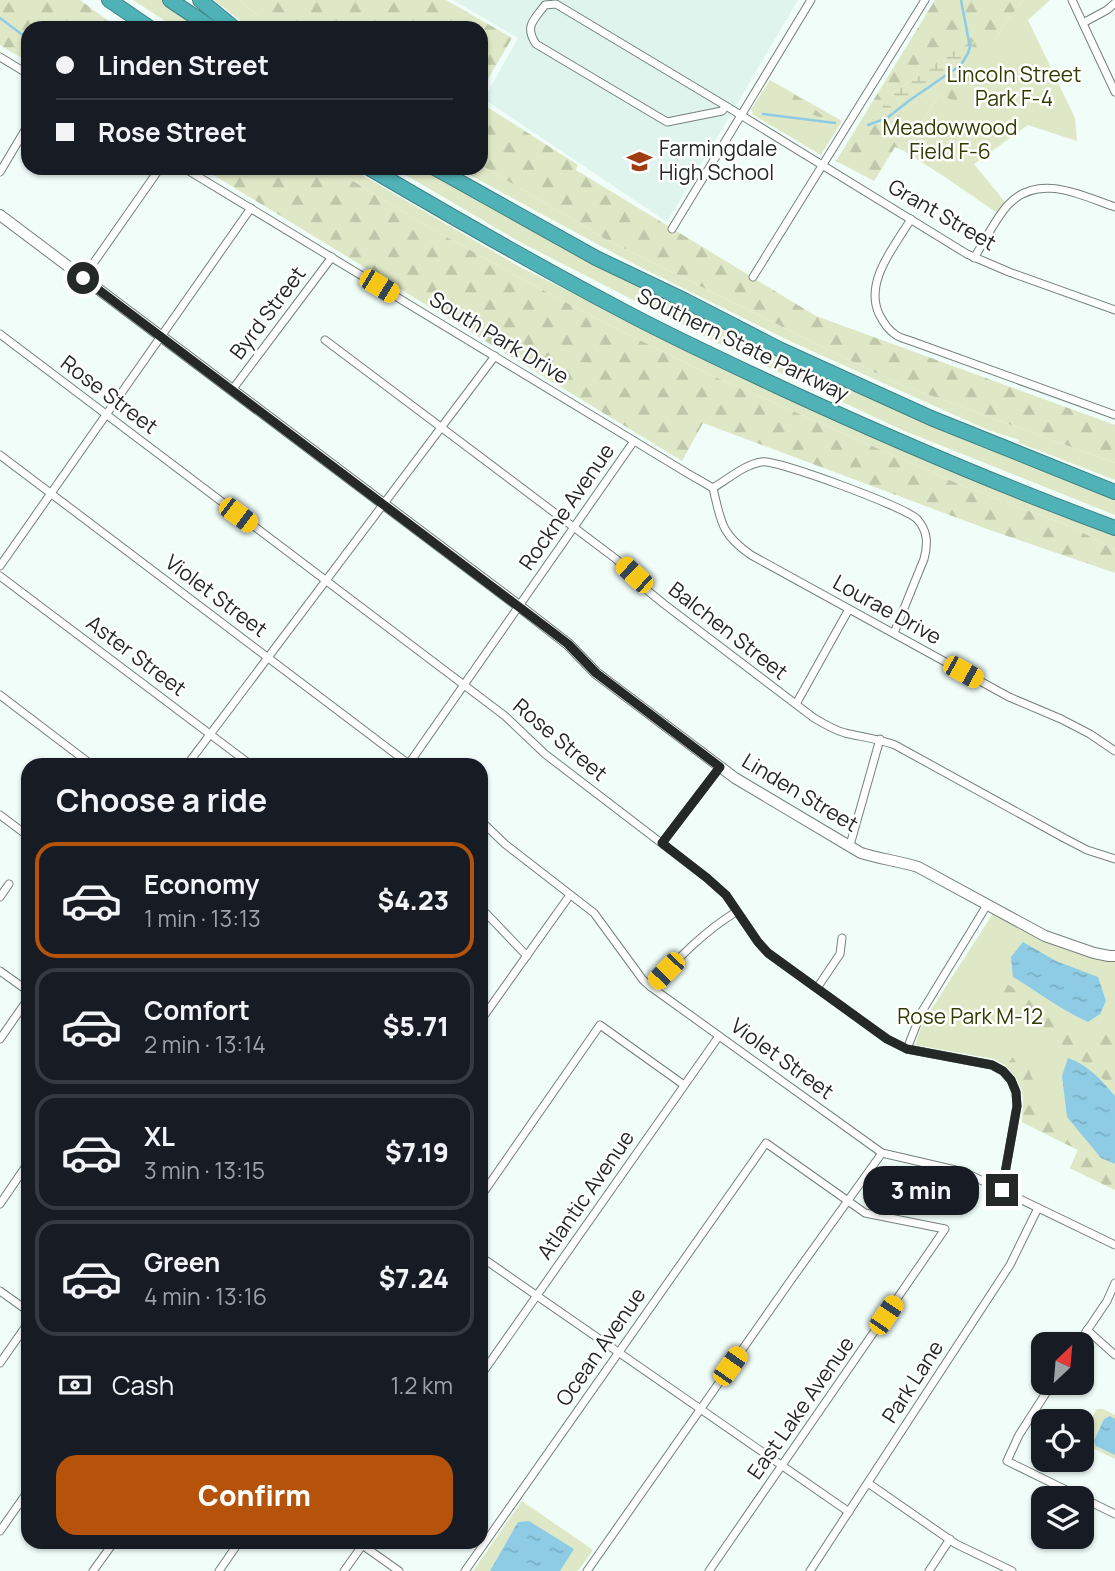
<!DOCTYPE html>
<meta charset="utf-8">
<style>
body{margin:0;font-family:Manrope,sans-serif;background:#20242c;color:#f1f3f6;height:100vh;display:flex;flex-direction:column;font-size:26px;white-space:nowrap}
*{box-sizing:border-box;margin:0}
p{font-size:23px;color:#9ea1a6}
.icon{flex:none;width:38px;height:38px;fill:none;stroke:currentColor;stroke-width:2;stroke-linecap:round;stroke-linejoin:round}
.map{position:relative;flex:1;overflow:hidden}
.sheet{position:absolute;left:21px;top:758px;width:467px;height:791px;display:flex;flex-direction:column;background:#171b24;border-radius:21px;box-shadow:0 2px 5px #0004}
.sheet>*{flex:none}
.hud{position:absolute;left:21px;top:21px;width:467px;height:154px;border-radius:21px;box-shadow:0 2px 5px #0004;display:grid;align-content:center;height:154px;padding:0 35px;background:#171b24}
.needle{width:46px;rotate:26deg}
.tools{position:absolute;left:1031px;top:1332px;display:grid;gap:14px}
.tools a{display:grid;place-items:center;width:63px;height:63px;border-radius:14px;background:#171b24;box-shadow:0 2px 5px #0004;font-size:35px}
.end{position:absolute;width:32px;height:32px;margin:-16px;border:9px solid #242928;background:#fff;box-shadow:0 0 0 4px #fff}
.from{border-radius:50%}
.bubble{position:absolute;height:49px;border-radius:21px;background:#171b24;box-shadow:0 2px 5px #0004;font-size:23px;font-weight:800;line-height:49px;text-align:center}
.car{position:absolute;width:21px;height:42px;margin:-21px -10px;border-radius:9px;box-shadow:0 0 5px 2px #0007;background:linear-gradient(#f5c518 24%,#345 0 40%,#f5c518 0 76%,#345 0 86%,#f5c518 0)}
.hud b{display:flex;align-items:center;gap:24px;height:66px;font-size:26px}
.hud b+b{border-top:2px solid #363941}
.hud i{width:18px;height:18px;background:#f1f3f6}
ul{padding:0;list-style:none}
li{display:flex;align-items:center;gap:21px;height:116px;margin:0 14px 10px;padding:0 21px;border:4px solid #363941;border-radius:21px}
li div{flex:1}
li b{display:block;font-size:26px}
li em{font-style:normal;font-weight:800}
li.current{border-color:#b45309}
li>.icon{width:63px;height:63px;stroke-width:1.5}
h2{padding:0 35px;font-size:32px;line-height:84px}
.pay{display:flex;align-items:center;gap:18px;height:77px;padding:0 35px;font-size:26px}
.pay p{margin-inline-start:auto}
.primary-button{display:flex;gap:14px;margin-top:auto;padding:14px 35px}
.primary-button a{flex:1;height:80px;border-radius:21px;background:#b45309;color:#fff;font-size:28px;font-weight:800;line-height:80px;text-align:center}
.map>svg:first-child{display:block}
.built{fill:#def4ec}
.green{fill:#dfe8c6}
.forest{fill:url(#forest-firs);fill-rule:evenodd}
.wetland{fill:url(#wetland-marsh)}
.water{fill:url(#water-ripples)}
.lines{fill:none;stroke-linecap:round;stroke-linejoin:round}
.stream{stroke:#8ecce5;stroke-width:2.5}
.street-casing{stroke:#75807c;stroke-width:9}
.secondary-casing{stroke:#75807c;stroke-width:12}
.highway-casing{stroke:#3f8284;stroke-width:16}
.street{stroke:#fff;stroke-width:7}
.secondary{stroke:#fff;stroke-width:10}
.highway{stroke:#4eb2b6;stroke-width:14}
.route{stroke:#242928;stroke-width:9}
.labels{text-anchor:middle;stroke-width:5;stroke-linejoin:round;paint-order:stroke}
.park-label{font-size:21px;fill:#323c00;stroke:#fff}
.poi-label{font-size:21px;fill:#242928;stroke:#fff;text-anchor:start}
.street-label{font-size:21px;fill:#242928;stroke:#fff}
</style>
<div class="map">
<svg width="1115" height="1571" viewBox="0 0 1115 1571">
<defs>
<pattern id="forest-firs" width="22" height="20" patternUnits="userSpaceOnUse" patternTransform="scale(1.75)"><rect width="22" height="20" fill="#dfe8c6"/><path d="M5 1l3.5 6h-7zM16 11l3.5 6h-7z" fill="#bfc7aa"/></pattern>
<pattern id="wetland-marsh" width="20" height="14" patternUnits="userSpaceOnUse" patternTransform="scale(1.75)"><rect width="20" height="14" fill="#dfe8c6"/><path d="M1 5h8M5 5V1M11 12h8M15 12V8" fill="none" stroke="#bfc7aa"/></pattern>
<pattern id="water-ripples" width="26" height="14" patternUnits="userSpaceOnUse" patternTransform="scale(1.75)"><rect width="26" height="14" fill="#8ecce5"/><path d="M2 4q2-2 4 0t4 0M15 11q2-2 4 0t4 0" fill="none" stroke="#7aafc4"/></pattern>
</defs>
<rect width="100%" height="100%" fill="#f0fdf8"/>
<polygon class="built" points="453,0 798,0 667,222 484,99 518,38"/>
<g class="green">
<polygon points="133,0 163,0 206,28 176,28"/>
<polygon points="214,0 239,0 273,28 250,28"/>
<polygon points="1023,0 1050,0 1028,20 1075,118 1077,141 1028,125 974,164 1005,202 997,213 945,177 904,151 939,95 956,100 1007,21"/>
<polygon points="770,80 842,121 821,155 752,114 753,112 751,109"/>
<polygon points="481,165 607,240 894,382 1115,463 1115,480 1017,442 1020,440 988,430 792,342 636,265 457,168 481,168"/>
<polygon points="332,168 350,168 520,267 738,376 853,428 966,476 1115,535 1115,550 1072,527 963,486 704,372 603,322 513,274 418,221"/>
<polygon points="394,168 425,168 615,274 802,367 1115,496 1115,515 902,430 723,346 518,241"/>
<polygon points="994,912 1072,952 1115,961 1115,1190 1070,1168 1078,1150 1022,1122 1024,1094 1017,1078 1006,1066 994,1059 915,1045 923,1022"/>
<polygon points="522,1501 593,1550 578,1571 473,1571"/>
</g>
<g class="forest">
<polygon points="0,0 80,0 118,28 28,28 28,62 0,45"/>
<polygon points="239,0 446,0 512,38 481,91 481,28 273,28"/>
<path d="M935,0H1023L1007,21L956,101L939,95L904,151L895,147L874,181L836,161ZM924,73H960L938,84L889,122L869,125L895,91Z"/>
<path d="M770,86C790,87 810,105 824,117H819L796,108L779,105L769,97Z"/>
<polygon points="481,103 578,165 576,170 816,316 1115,425 1115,463 894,382 607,240 481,165"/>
<polygon points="202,168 332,168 418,221 513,274 603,322 704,372 963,486 1072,527 1115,550 1115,573 987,529 703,423 682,461"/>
<path d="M999,979C1023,993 1045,1012 1070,1025C1078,1029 1087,1032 1096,1035L1115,1028V1089L1038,1024L1042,1019L984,983Z"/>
<path d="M1016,1053L1028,1068L1037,1090L1041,1107L1052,1120L1065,1129L1101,1158L1115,1164V1190L1070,1168L1078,1150L1022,1122C1024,1096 1025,1086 1006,1066Z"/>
<polygon points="1097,1409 1103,1409 1115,1415 1115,1459 1082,1443 1082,1433"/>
</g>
<polygon class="wetland" points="974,41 971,54 960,73 938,84 889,122 868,125 895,91 924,73 945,56"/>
<g class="water">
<path d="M1023,942L1056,961L1098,977L1106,1001L1100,1014L1088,1022C1061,1010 1038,992 1013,977L1011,957Z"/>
<path d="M1068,1058C1089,1065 1101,1080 1115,1096V1164L1101,1158L1067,1117L1062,1076Z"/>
<polygon points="1110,1416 1115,1419 1115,1455 1096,1446 1094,1441 1104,1419"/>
<polygon points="529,1521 574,1549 560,1571 490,1571 518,1522"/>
</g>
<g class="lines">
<g class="stream">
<polyline points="0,18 28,39"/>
<polyline points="763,114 835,123"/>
<polyline points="868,125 887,118 910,100 961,65 968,53 970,47 961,0"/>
</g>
<defs>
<g id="street">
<polyline points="1072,0 1115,92"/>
<polyline points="1083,23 1107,10 1115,3"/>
<polyline points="0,57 28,74"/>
<path d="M726,106L722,111L667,122L536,44C524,26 534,20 545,5L556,4L726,106L967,254L1009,272L1115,310"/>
<path d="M184,168L687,473L713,488C728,479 744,465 761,462C776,459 905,507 917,519C928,531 928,544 924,559L894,633"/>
<polyline points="0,172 28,125"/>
<path d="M911,219C895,246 864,281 879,314C883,322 888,330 896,335C900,338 906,339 911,341L1115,415"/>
<polyline points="672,229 811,0"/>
<path d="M974,258C985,241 994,221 1007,206C1037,172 1080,195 1115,207"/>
<polyline points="753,277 925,0"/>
<polyline points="83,278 160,168"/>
<polyline points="0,334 505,716 545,754 707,878 726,895 758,942 768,953 887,1039 907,1049 992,1065 1003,1071 1011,1080 1016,1092 1017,1106 1002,1190"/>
<path d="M325,340L616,559L648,591L664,604L814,718C824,724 834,730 845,733C862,737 879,739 895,745L1064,838L1087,850L1115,859"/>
<polyline points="232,390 332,257"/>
<polyline points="0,455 410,765"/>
<path d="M713,488C721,522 721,534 751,555L1009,697L1061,719L1090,734L1115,751"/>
<polyline points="0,566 251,208"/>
<polyline points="0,576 251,765"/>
<polyline points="0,695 92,765"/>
<polyline points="796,704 849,609"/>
<polyline points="187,765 495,356"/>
<polyline points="408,765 634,441"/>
<polyline points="0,815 28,836"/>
<polyline points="481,821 505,844 594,913 643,980 651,987 882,1153 964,1172 1115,1245"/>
<polyline points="662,843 720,767"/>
<polyline points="850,845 880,739"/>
<polyline points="0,897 9,884"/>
<polyline points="481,908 527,956"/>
<polyline points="0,971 28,991"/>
<path d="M651,987C678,959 703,932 736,912"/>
<polyline points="817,988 840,954 842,938"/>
<polyline points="481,1020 570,895"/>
<polyline points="0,1039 28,999"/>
<polyline points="907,1049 921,1013 987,905"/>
<polyline points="481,1196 600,1025 684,1085"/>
<polyline points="0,1204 28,1163"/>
<polyline points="481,1257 849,1512"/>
<polyline points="0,1291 28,1311"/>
<polyline points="1087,1330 1115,1355"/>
<polyline points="1078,1344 1107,1301 1115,1283"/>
<polyline points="0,1363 28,1323"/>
<polyline points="481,1375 719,1036"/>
<polyline points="1053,1382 1019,1435 1007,1461 1115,1514"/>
<polyline points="868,1483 956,1544 1012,1571"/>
<polyline points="0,1531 28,1491"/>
<polyline points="358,1542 399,1571"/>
<polyline points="93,1571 114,1542"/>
<polyline points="219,1571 239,1542"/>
<polyline points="344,1571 364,1543"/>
<polyline points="465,1571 766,1143 865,1213 945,1229 709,1571"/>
<polyline points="587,1571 791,1280 882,1153"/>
<polyline points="810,1571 1010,1265 1038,1208"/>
<polyline points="929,1571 950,1539"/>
</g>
<path id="secondary" d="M0,215L519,606L568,644L596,673L735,778L861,853C880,859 899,861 918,867L1045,936L1094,953L1109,956H1115"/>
<g id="highway">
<polyline points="109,0 150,28"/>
<polyline points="170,0 212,28"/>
<polyline points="200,0 234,28"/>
<path d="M369,168C454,218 539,267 627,313C676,339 728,363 779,387C889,438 1001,486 1115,528"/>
<polyline points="435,168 596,258 686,301 779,349 931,418 1115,492"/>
</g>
</defs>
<use href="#street" class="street-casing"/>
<use href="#secondary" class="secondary-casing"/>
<use href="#highway" class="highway-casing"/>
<use href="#street" class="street"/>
<use href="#secondary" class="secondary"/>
<use href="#highway" class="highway"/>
</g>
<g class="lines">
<polyline class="route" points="83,278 551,631 568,644 596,673 720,767 662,843 707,878 726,895 758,942 768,953 887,1039 907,1049 992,1065 1003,1071 1011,1080 1016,1092 1017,1106 1002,1190"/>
</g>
<defs>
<symbol id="school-bare" viewBox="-9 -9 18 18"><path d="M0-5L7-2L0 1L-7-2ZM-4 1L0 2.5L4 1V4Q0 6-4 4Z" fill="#a13b12" stroke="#fff" stroke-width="2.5" paint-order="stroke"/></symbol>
</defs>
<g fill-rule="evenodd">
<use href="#school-bare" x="622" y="144" width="35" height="35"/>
</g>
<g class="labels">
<g class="park-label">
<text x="1014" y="82">Lincoln Street<tspan x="1014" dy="24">Park F-4</tspan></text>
<text x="950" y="135">Meadowwood<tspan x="950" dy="24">Field F-6</tspan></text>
<text x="970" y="1024">Rose Park M-12</text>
</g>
<g class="poi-label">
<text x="659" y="156">Farmingdale<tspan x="659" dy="24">High School</tspan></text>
</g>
<g class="street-label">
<text transform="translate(942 215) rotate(30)" y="7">Grant Street</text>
<text transform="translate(268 313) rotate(-53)" y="7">Byrd Street</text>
<text transform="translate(499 338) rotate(31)" y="7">South Park Drive</text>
<text transform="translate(743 345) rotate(26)" y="7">Southern State Parkway</text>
<text transform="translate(109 395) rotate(37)" y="7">Rose Street</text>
<text transform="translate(567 507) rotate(-55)" y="7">Rockne Avenue</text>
<text transform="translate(216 596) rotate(37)" y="7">Violet Street</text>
<text transform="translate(887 610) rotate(29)" y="7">Lourae Drive</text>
<text transform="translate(728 631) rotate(38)" y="7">Balchen Street</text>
<text transform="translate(136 656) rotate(37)" y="7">Aster Street</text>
<text transform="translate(560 740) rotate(40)" y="7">Rose Street</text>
<text transform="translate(800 793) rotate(31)" y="7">Linden Street</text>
<text transform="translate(782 1059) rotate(36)" y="7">Violet Street</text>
<text transform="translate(586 1195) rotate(-55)" y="7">Atlantic Avenue</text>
<text transform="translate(601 1347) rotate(-55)" y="7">Ocean Avenue</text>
<text transform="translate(913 1382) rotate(-57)" y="7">Park Lane</text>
<text transform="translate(801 1408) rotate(-55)" y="7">East Lake Avenue</text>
</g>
</g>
</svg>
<div class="tools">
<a><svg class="needle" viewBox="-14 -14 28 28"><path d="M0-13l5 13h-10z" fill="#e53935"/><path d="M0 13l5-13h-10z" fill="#9ea1a6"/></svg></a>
<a><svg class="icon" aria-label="locate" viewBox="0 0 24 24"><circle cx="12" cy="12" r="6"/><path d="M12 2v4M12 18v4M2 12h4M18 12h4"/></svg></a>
<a><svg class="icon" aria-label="layers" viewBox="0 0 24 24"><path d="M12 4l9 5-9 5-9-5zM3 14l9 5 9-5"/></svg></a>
</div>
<i class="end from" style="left:83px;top:278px"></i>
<i class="end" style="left:1002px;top:1190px"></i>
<div class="bubble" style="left:863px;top:1166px;width:116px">3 min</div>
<i class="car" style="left:379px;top:286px;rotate:121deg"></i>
<i class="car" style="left:238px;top:515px;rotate:127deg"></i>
<i class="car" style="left:634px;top:575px;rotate:313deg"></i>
<i class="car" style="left:963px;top:672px;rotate:119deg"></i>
<i class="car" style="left:666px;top:971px;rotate:224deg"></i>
<i class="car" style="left:886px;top:1315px;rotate:34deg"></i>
<i class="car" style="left:730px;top:1366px;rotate:35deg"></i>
<div class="hud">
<b><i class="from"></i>Linden Street</b>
<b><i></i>Rose Street</b>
</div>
<section class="sheet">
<h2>Choose a ride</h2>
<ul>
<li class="current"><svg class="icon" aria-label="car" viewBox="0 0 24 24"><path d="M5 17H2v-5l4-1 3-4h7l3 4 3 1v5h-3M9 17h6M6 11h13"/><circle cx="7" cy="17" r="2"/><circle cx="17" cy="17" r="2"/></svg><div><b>Economy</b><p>1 min · 13:13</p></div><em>$4.23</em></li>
<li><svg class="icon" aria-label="car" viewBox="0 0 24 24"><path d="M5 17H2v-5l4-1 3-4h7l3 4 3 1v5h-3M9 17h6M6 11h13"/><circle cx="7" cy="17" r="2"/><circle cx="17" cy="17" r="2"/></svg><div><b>Comfort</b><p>2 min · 13:14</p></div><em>$5.71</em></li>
<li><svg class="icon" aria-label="car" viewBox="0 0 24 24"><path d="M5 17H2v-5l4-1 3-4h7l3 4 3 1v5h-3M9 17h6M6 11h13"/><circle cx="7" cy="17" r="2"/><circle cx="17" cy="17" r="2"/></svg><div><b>XL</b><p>3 min · 13:15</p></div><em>$7.19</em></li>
<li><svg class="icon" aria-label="car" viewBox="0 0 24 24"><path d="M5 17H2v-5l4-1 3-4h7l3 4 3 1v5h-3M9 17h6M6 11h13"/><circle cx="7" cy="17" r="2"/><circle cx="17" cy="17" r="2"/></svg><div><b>Green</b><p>4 min · 13:16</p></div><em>$7.24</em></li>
</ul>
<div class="pay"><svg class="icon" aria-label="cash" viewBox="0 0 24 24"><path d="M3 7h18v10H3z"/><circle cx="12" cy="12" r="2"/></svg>Cash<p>1.2 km</p></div>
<div class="primary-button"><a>Confirm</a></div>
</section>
</div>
